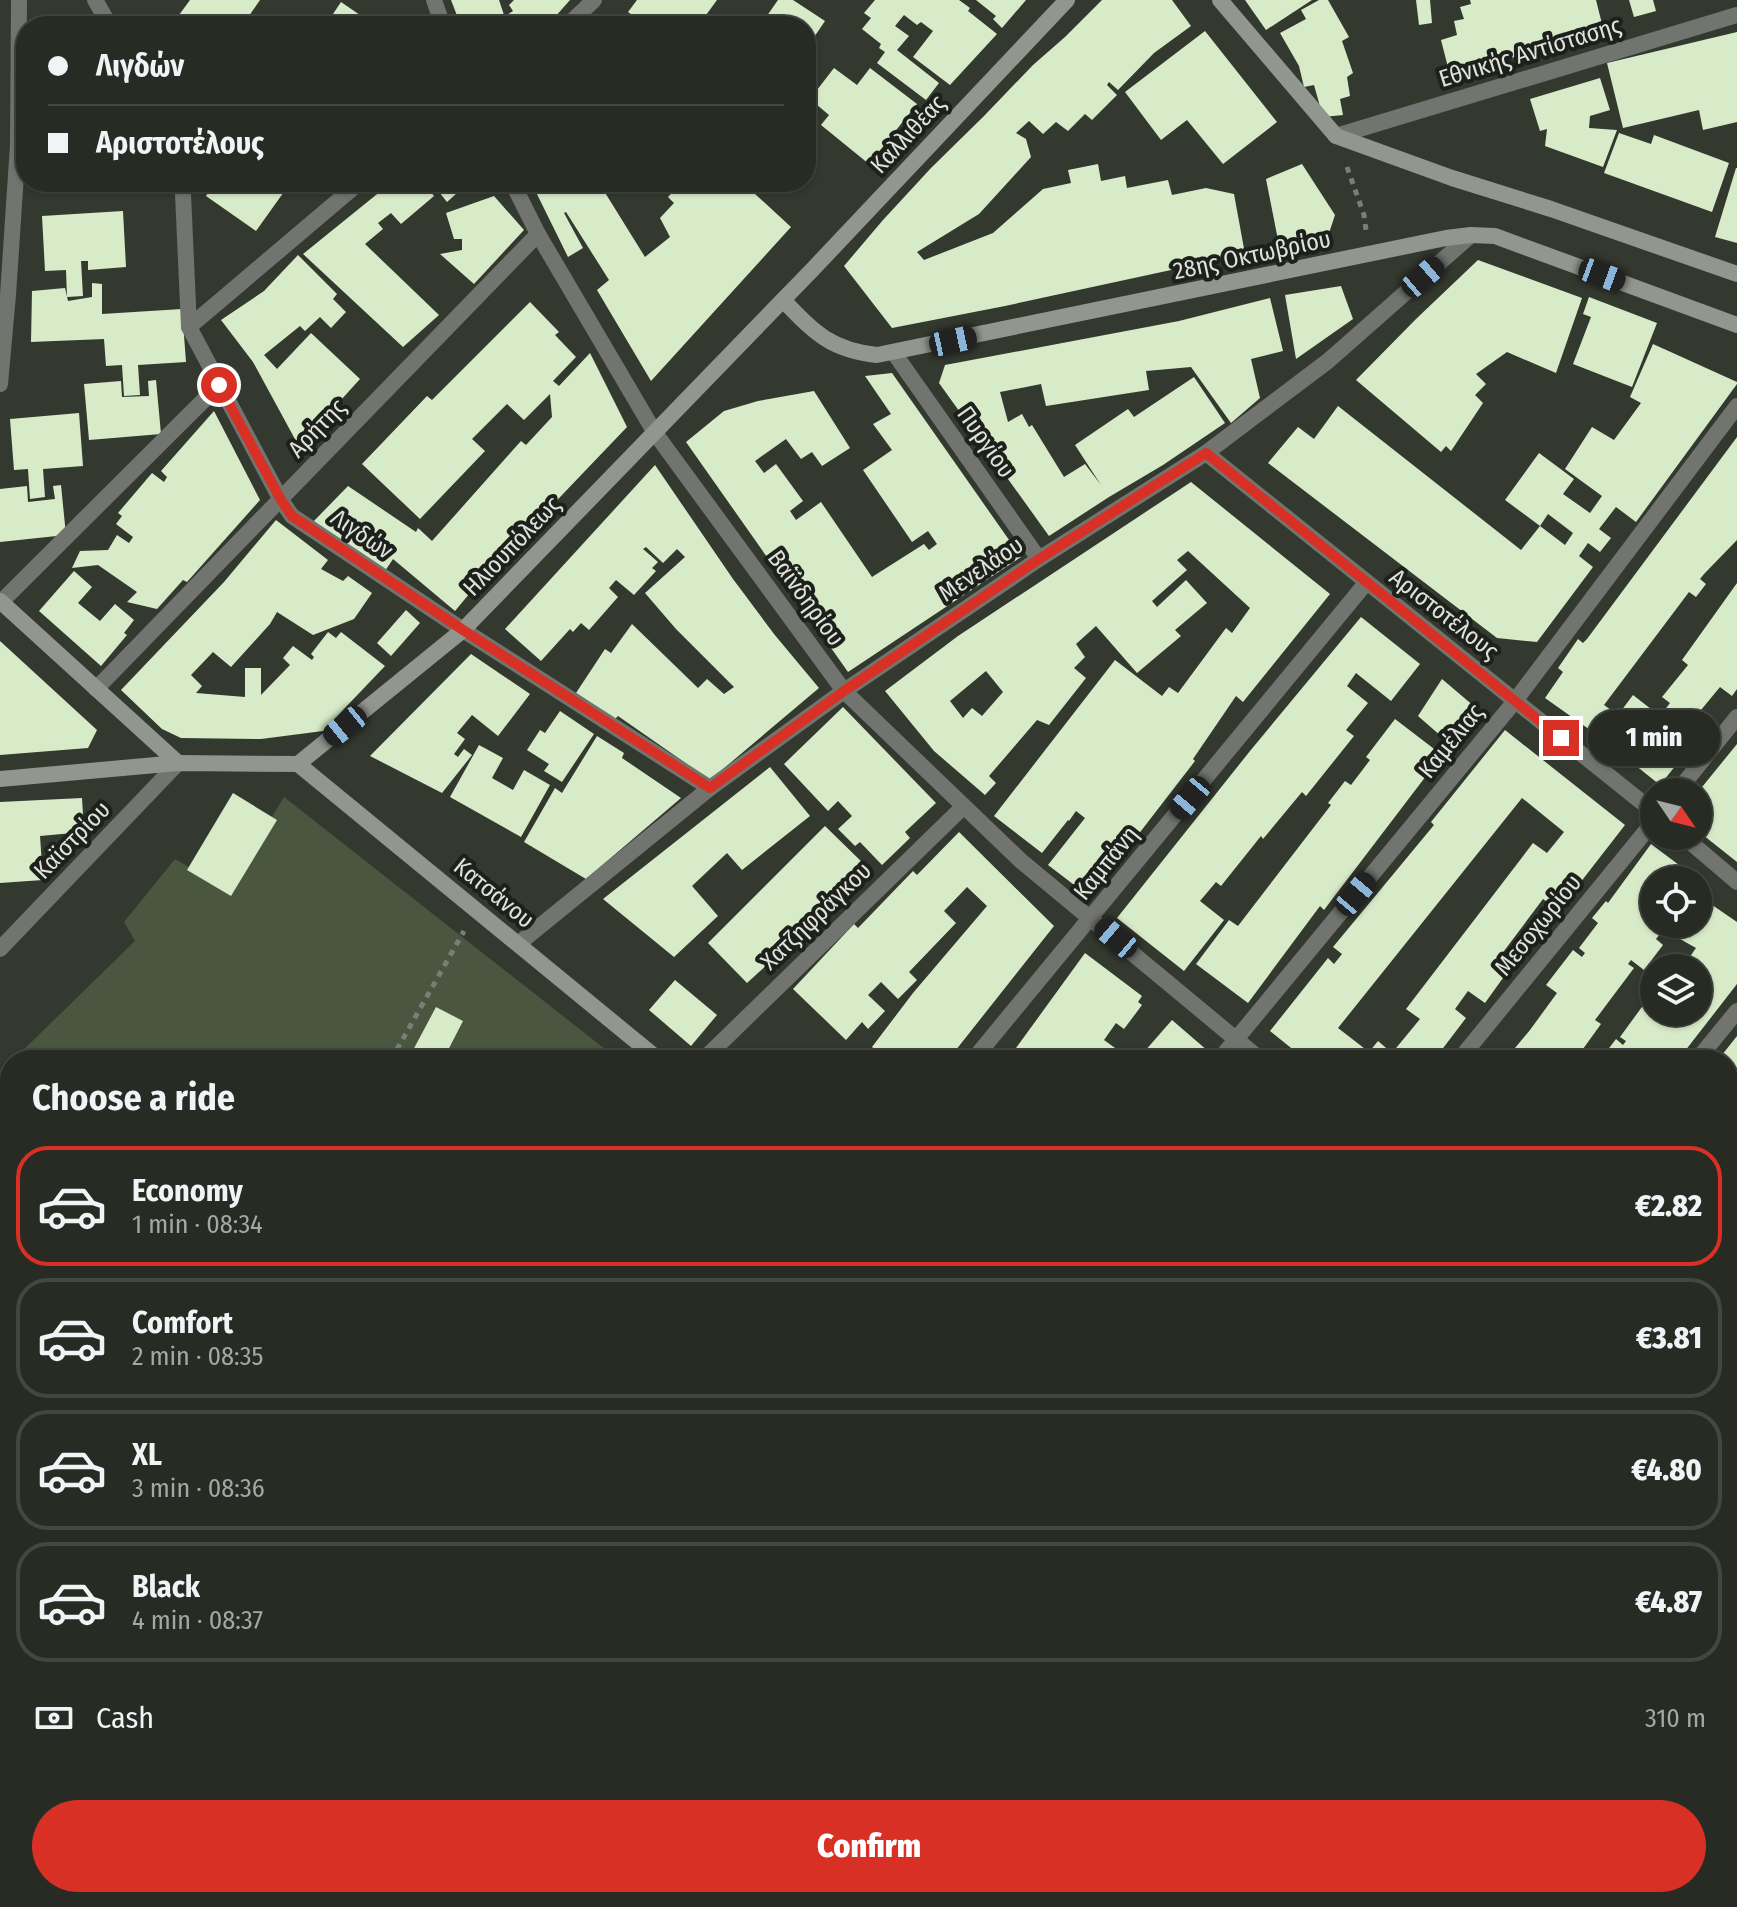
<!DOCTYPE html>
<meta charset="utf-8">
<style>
body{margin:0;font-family:"Fira Sans Condensed",sans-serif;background:#333730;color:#f1f3f6;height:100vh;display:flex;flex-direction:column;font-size:30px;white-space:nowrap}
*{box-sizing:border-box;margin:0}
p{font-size:26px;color:#a4a7a6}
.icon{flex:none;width:44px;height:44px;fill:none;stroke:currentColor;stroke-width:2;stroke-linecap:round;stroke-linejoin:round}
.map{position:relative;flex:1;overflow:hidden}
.side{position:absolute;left:0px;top:1050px;width:1738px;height:858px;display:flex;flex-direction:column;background:#272b23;border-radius:32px 32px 0 0;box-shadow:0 2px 6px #0004,0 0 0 2px #434741}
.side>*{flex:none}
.guide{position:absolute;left:16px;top:16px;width:800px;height:176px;border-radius:32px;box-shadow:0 2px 6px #0004,0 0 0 2px #434741;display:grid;align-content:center;height:176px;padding:0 32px;background:#272b23}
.needle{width:52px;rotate:125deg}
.fabs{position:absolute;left:1640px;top:778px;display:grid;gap:16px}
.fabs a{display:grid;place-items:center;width:72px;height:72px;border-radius:50%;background:#272b23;box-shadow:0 2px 6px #0004,0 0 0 2px #434741;font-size:40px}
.end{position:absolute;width:36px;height:36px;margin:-18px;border:10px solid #d93025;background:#fff;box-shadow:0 0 0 4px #fff}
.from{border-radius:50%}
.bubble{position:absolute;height:56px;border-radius:28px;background:#272b23;box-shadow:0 2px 6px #0004,0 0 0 2px #434741;font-size:26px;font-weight:800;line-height:56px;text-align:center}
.car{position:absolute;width:24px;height:48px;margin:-24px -12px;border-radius:10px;box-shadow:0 0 6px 2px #0007;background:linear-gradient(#222 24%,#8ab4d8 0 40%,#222 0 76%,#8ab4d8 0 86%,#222 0)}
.guide b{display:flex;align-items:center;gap:28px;height:76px;font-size:30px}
.guide b+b{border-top:2px solid #434741}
.guide i{width:20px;height:20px;background:#f1f3f6}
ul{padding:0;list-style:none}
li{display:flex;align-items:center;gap:24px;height:120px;margin:0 16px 12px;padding:0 16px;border:4px solid #434741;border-radius:32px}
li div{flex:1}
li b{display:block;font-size:30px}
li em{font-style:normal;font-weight:800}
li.on{border-color:#d93025}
li>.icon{width:72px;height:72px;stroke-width:1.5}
h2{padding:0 32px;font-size:36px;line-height:96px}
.pay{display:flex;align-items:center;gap:20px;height:88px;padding:0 32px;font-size:30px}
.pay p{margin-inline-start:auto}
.action{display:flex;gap:16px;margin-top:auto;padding:16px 32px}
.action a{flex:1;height:92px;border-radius:48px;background:#d93025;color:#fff;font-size:32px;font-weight:800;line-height:92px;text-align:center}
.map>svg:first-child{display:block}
.green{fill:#4a563f}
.building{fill:#d8ebc9;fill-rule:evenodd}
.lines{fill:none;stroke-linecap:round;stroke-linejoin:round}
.path{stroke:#7a7e76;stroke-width:5;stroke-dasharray:6 6;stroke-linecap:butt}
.street{stroke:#71746f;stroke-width:16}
.secondary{stroke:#91968e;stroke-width:16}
.highway{stroke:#c0c7ba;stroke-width:24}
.route{stroke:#d93025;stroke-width:10}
.labels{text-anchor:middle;stroke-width:8;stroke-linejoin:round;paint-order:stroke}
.street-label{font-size:24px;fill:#dfe3dc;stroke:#1d201b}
</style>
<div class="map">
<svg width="1737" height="1907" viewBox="0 0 1737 1907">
<rect width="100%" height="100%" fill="#34392f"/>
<g class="green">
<polygon points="284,797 619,1060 13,1060 135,941 124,922 175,859 227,889"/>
<polygon points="10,1063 10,1249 0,1242 0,1073"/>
<polygon points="1737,1483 1737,1567 1728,1559 1728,1494"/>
</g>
<g class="building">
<polygon points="190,0 260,0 242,26 171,26"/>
<polygon points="451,0 499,0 506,21 492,26 461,26"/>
<polygon points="514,0 570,0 547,26 510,26 507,15 513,11 509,5"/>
<polygon points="637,0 717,0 698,26 634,26 639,20 628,12"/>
<polygon points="778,0 793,0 825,21 806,49 806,26 760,26"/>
<polygon points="875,0 959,0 970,8 968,11 997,34 950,85 913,57 933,31 921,22 917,25 904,15 895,26 909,36 897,50 939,83 926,100 877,63 885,52 879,48 881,44 862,29 871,18 864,13"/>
<polygon points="976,0 1026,0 1002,28 993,19 996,16"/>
<polygon points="1102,0 1172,0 1191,26 1154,53 1118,90 1109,82 1107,85 1117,95 1092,120 1085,114 1068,131 1056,122 1043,134 1029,121 1016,133 1026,139 1031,157 979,214 917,252 924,260 993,233 1043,189 1071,183 1068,170 1098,164 1101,181 1125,176 1127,188 1168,180 1172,195 1206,188 1234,194 1245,254 1005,306 892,328 844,266 883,220 931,168 984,116 1033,65 1065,37"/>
<polygon points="1245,0 1312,0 1266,30"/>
<polygon points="1319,0 1328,0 1349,37 1342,41 1353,73 1347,77 1350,96 1340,99 1343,115 1323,117 1314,85 1304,87 1299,66 1280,33 1306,19 1301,10"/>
<polygon points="1416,0 1430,0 1432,23 1419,25"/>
<polygon points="1470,0 1596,0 1604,32 1450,75 1441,40 1457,35 1454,21 1464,19 1460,7 1471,4"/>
<polygon points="1629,0 1653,0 1656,11 1634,17"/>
<polygon points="341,2 376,26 325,26"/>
<polygon points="1205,31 1277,122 1223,164 1187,120 1161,140 1125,92"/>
<polygon points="1737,32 1737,122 1703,130 1699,110 1623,128 1607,63"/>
<polygon points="834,68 857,85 870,68 917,104 869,164 821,125 829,115 810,99"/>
<polygon points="1600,78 1610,110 1590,116 1589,128 1617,130 1603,167 1545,146 1547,129 1540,131 1530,99"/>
<polygon points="1619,133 1651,144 1654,135 1729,163 1712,212 1604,173"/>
<polygon points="1302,164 1335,215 1329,233 1279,245 1266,179"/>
<polygon points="1736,168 1737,168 1737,243 1715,237"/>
<polygon points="215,182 291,182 256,231 206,196"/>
<polygon points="392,182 429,182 425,185 434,196 401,224 391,213 378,223 383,229 365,244 439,315 403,347 303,254"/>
<polygon points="431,182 463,182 466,185 447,202"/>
<polygon points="471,182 491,182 483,194"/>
<polygon points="531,182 609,182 612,187 604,191 645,257 670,237 660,218 674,203 668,197 682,182 742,182 791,227 651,381 597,290 609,280 566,212 564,213 583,248 568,257"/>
<polygon points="494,196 524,230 474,284 440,254 462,250 462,239 454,239 446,213"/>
<polygon points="123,211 126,267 88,270 88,261 81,261 83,296 67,297 66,270 45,271 42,216"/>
<polygon points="298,255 337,294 333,299 346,312 331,328 320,317 305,331 300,326 264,355 277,369 311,333 360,379 321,422 326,428 302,452 253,362 221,320 264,291"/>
<polygon points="1478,260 1582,298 1556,373 1507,352 1476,374 1486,384 1475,395 1483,403 1451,451 1446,446 1441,452 1356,380 1416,319"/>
<polygon points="92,283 102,284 102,314 182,309 186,362 138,365 140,395 124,396 122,365 106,366 104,339 31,342 32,291 65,288 68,301 92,297"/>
<polygon points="1341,286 1353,319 1296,359 1285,295"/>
<polygon points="1589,297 1657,323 1632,387 1573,364 1591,317 1583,314"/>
<polygon points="1270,298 1283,351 1251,359 1260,398 1231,423 1191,367 1146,371 1149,390 1046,406 1041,384 1000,392 1008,422 1022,414 1029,427 1032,425 1064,477 1085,464 1101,485 1075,445 1128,409 1134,417 1194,377 1225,423 1163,465 1109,497 1049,536 939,383 945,365 1179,321"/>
<polygon points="530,302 559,332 555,335 576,357 553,381 559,386 590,353 627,427 541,517 499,558 455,611 393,559 385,571 312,523 348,486 416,532 418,528 432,541 521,441 526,445 552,417 550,394 524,420 507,404 472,439 485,451 420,519 362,464 427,396 432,400"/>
<path d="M1653,344L1737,382V384L1636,522L1616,507L1599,529L1611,538L1600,552L1588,543L1579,556L1593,567L1537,642L1497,638L1268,463L1298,427L1314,439L1338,406L1521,550L1540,526L1505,500L1539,453L1574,479L1563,494L1590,513L1602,496L1565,469L1592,427L1614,440L1641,403L1630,397ZM1548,514L1573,533L1565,545L1540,526Z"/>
<polygon points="892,373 1021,557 848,672 686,442 724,411 758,401 814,391 850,448 822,466 812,452 801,459 786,439 755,461 764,473 776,464 803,501 790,511 796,520 821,502 872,577 924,544 929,550 937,544 928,531 912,542 863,470 892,450 873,424 891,414 865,376"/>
<polygon points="156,380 161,434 89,440 84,384 121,381 122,397 149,396 148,381"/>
<polygon points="214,411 260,500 187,582 183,580 157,609 127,602 137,592 98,565 72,568 80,551 108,550 117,535 129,543 133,537 116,524 122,516 118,513 152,473 164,482 167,477 161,471"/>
<polygon points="79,413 83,466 43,469 45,497 30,499 28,469 14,470 10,419"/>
<polygon points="1737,437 1737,540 1704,574 1700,579 1706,584 1696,597 1689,592 1604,705 1618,715 1633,695 1660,716 1670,703 1662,697 1688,665 1682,660 1737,583 1737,689 1732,696 1720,687 1701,710 1713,719 1660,785 1600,737 1545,698 1563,672 1558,668 1578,639 1583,643 1587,639"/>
<polygon points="655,465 733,579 774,634 819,688 710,780 618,716 615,719 576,693 605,649 611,653 632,624 698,688 707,679 724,694 734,687 676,629 645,593 685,557 677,549 663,563 646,547 643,549 658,562 652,568 656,571 634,595 616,580 609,588 618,597 589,630 581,623 573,632 570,629 541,661 505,629"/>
<path d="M1191,482L1330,594L1243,702L1236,696L1193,759L1195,761L1090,897L1048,865L1085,818L1076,811L1069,821L1068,820L1042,853L994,816L1115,660L1162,696L1169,687L1178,693L1226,628L1232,633L1250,608L1188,551L1177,560L1187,570L1152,601L1157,607L1186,580L1207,603L1175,630L1181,636L1137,673L1096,626L1076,644L1085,657L1074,668L1086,678L1049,725L1037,720L989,776L996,783L985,795L934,751L885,691L958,636ZM986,671L1003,692L982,716L972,708L963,718L950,701Z"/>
<polygon points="61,485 66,535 0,542 0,489 27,486 28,502 55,499 53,486"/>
<polygon points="276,520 328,560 321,569 343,581 348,576 372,593 354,619 313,635 277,612 270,624 231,667 213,652 191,675 202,686 196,693 245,697 245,668 261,668 261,695 290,665 283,658 293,646 312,660 314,657 311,654 328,632 336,638 341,632 385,666 323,731 261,739 181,738 162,729 121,690 224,582"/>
<polygon points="74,571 92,587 78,603 100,621 115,604 134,620 124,633 127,635 101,666 39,611"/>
<polygon points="406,610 420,623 391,656 377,643"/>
<polygon points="1361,617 1420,664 1391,701 1356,673 1347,686 1368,703 1346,730 1354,736 1306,796 1302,792 1263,839 1261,836 1221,886 1216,882 1200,901 1224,920 1184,971 1117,918 1250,751"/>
<polygon points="0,641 97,730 88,748 0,755"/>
<polygon points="471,654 530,694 498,736 472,715 457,733 465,739 454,754 458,757 464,749 472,755 442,793 370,756"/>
<polygon points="1442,679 1482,713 1457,750 1418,716"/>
<polygon points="843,707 936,803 905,832 910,838 882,865 860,842 855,846 838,829 852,816 838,801 828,811 784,764"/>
<polygon points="560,711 594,734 562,782 544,771 549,764 527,750 540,730 545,733"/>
<polygon points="1395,719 1442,755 1324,910 1320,906 1248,1003 1196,964 1229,920 1238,926 1331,805 1328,803 1345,781 1351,785 1370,760 1366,757"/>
<path d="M1505,730L1625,825L1559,910L1543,899L1501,955L1513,964L1485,1003L1468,991L1455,1009L1466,1018L1434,1060H1306L1270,1031L1328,958L1334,964L1342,954L1333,947L1434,825L1431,822ZM1522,798L1564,832L1547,853L1533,843L1406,1009L1420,1019L1392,1053L1378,1041L1369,1052L1338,1028Z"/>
<polygon points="597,736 624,753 622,758 681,798 586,879 524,842 555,788 562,793"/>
<polygon points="1737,744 1737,862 1698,831 1698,792"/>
<polygon points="479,745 503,758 492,778 513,790 524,770 550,785 521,837 450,797"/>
<polygon points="770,767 810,816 742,870 727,853 692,886 718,916 674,957 603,899"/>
<polygon points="233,793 277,820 231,896 187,870"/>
<polygon points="82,798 84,832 40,836 43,880 0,883 0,802"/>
<polygon points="825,826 870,870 747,983 708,943"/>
<polygon points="959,832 1054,926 948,1060 889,1060 872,1047 913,993 987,906 967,887 944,911 956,923 909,972 917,980 898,999 881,982 868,995 885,1011 868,1029 862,1022 846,1040 793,989 854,924 858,928 913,871 917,875"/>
<polygon points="1651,844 1679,865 1672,875 1676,878 1683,871 1695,880 1654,880 1654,924 1668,924 1656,939 1663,945 1644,970 1631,960 1628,964 1634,968 1595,1020 1601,1024 1575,1060 1505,1060 1530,1030 1557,993 1546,985 1573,950 1582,957 1585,953 1579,948 1598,923 1592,918 1606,901 1608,903"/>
<polygon points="1698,882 1705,888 1699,896 1737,922 1737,984 1678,1060 1600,1060 1616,1039 1623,1045 1626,1041 1620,1037 1647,1000 1654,1005 1654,1012 1698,1012 1698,968 1670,968 1676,960 1684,965 1696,948 1680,939 1688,927 1684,924 1698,924"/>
<polygon points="1085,953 1142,996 1138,1002 1142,1005 1124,1029 1116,1023 1104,1040 1115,1048 1105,1060 1018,1060 1011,1055"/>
<polygon points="675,980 717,1015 691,1046 649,1010"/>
<polygon points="436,1007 463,1021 443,1060 422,1060 411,1054"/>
<polygon points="1172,1020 1208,1051 1200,1060 1137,1060"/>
<polygon points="1737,1036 1737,1131 1731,1138 1728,1136 1728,1060 1718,1060"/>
<polygon points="1737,1202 1737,1281 1728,1292 1728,1214"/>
<polygon points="1728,1379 1737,1386 1737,1483 1728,1494"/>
<polygon points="0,1432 10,1438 10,1527 0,1514 3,1510 0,1506"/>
<polygon points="0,1531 10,1545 10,1562 0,1569"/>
<polygon points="10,1617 10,1686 0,1685 0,1625"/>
<polygon points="1728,1669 1737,1677 1737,1907 1374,1907 1382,1898 1728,1898"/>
<polygon points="0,1733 10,1736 10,1867 0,1866"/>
<polygon points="191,1898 289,1898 289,1907 189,1907"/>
<polygon points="322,1898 389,1898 390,1907 323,1907"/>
<polygon points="462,1898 529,1898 523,1907 462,1907 458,1905"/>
<polygon points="540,1898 695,1898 689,1907 535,1907"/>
</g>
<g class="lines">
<g class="path">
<polyline points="1347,167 1364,215 1366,230"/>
<polyline points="391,1060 464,931"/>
</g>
<g class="street">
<polyline points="95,0 110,26"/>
<polyline points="434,0 443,26"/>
<polyline points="567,26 594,0"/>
<polyline points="1336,136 1737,15"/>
<polyline points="181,182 183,194 189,327 281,500 292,516 463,630 710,788"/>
<polyline points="512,182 538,234 655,433 844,691 1021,861 1261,1060"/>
<polyline points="189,327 360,182"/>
<polyline points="894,353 1039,559"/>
<polyline points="0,384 8,295 18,145 19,0"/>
<polyline points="1206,453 1654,812"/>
<polyline points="1,602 219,385"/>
<polyline points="96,689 538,234"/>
<polyline points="1677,792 1737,717"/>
<polyline points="1683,836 1737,882"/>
<polyline points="518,944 710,788 844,691 1039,559 1206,453 1328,361 1471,235"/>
<polyline points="0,949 178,763"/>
<polyline points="703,1060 963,807"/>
<polyline points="973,1060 1366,583"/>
<polyline points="1219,1060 1515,701 1737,406"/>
<polyline points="1459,1060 1654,821"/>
<polyline points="1697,1060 1737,1011"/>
<polyline points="1728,1335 1737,1324"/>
<polyline points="0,1707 10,1710"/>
<polyline points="290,1898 290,1907"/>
<polyline points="1326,1907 1332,1898"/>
</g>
<g class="secondary">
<polyline points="1220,0 1336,136 1452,178 1551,209 1737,274"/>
<path d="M783,300C814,332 830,350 877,355L1446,238L1471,235L1495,236L1737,325"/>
<polyline points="0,601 178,763"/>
<polyline points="298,764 659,1060"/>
<polyline points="0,779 178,763 298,764 463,630 813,269 1067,0"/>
<polyline points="0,1583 10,1575"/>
</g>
<g class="highway">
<polyline points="0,1323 10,1330"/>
<polyline points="0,1393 10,1399"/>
<polyline points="824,1898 839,1907"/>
<polyline points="903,1898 919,1907"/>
</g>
</g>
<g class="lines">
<polyline class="route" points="219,385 281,500 292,516 463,630 710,788 844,691 1039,559 1206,453 1561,738"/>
</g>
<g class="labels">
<g class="street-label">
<text transform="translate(1530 52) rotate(-17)" y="8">Εθνικής Αντίστασης</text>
<text transform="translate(908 134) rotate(-47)" y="8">Καλλιθέας</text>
<text transform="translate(1252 255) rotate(-12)" y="8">28ης Οκτωβρίου</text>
<text transform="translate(317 428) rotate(-46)" y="8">Αρήτης</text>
<text transform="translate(986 442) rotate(55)" y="8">Πυργίου</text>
<text transform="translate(362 534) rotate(34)" y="8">Λιγδών</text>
<text transform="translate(512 546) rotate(-46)" y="8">Ηλιουπόλεως</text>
<text transform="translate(981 569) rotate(-34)" y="8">Μενελάου</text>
<text transform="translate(806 598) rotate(54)" y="8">Βαϊνδηρίου</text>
<text transform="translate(1444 614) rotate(38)" y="8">Αριστοτέλους</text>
<text transform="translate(1451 741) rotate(-51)" y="8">Καμέλιας</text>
<text transform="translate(72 840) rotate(-46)" y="8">Καϊστρίου</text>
<text transform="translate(1106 863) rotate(-51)" y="8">Καμπάνη</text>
<text transform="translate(494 893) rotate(39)" y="8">Κατσάνου</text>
<text transform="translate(816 916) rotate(-44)" y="8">Χατζηφράγκου</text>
<text transform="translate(1538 925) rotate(-51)" y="8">Μεσοχωρίου</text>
</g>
</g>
</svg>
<div class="fabs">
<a><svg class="needle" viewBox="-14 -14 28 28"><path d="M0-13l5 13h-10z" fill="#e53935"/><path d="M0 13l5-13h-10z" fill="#a4a7a6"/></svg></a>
<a><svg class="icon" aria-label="locate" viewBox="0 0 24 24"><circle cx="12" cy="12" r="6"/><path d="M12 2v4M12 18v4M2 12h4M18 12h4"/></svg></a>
<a><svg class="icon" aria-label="layers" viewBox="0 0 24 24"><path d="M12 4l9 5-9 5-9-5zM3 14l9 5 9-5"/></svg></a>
</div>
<i class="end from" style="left:219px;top:385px"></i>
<i class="end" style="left:1561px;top:738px"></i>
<div class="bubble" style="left:1588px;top:710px;width:132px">1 min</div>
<i class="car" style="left:1602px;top:275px;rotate:110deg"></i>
<i class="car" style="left:1423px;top:277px;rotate:49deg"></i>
<i class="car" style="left:953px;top:341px;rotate:78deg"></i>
<i class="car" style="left:345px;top:726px;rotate:231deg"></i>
<i class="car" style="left:1190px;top:798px;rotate:220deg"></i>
<i class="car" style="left:1356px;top:894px;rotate:40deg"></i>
<i class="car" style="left:1116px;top:938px;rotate:310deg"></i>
<div class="guide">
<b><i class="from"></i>Λιγδών</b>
<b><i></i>Αριστοτέλους</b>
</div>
<section class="side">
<h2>Choose a ride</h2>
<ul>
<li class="on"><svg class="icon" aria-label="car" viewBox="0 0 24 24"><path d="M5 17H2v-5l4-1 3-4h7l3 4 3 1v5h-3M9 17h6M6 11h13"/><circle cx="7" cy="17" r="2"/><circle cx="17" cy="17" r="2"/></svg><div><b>Economy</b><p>1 min · 08:34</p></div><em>€2.82</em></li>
<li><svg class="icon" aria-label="car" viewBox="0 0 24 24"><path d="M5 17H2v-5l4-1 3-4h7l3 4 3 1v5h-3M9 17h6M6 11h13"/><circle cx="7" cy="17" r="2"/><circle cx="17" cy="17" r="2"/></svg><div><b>Comfort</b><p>2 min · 08:35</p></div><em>€3.81</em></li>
<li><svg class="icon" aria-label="car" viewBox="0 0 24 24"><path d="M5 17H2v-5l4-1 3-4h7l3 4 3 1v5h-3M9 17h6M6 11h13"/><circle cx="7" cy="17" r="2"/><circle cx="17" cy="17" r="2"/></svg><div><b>XL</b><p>3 min · 08:36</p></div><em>€4.80</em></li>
<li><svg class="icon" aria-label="car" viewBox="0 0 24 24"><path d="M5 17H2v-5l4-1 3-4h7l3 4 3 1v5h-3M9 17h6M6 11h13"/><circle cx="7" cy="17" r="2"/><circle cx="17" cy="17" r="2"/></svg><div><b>Black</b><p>4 min · 08:37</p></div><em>€4.87</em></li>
</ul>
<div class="pay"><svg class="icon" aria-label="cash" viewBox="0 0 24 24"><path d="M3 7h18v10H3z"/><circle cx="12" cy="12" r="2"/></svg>Cash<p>310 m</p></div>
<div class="action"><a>Confirm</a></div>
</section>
</div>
